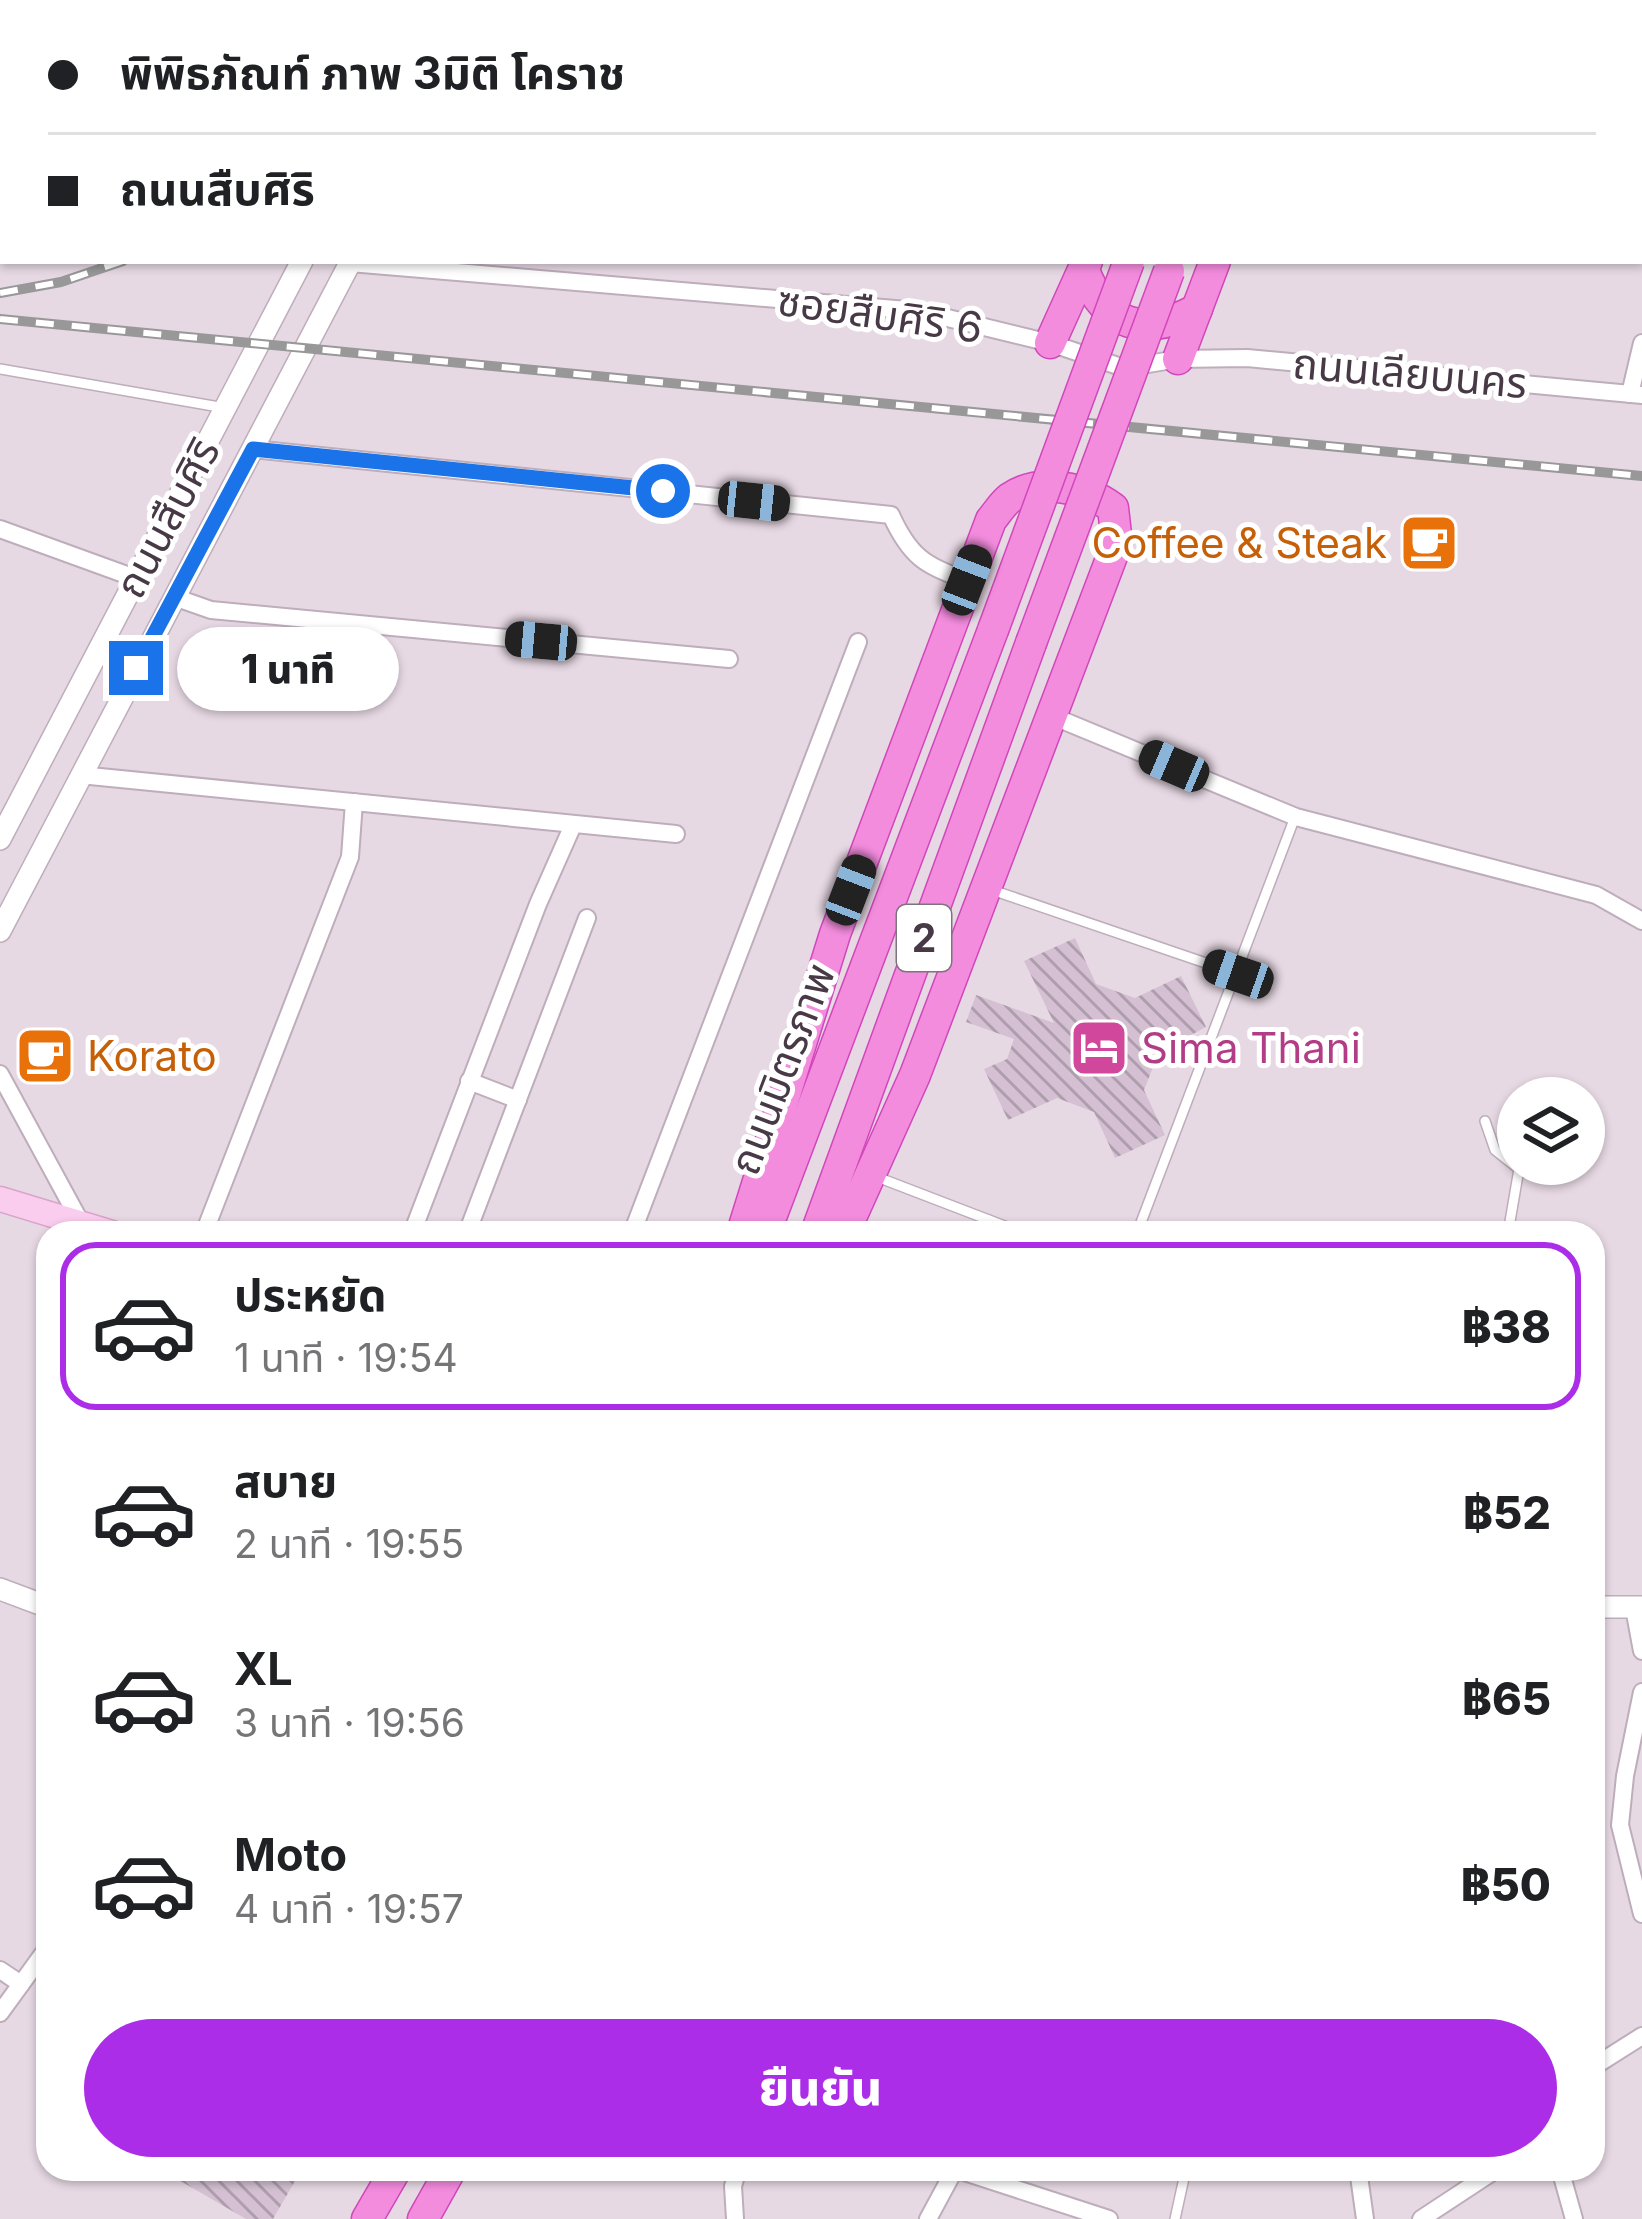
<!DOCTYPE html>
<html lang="th">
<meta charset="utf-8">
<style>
body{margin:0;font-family:Inter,"Noto Sans Thai",sans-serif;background:#f2f2f2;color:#202124;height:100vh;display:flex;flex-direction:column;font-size:45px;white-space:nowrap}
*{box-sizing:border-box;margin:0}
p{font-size:39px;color:#757577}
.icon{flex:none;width:66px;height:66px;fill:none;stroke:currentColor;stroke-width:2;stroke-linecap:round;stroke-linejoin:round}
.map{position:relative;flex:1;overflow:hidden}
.details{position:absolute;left:36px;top:1221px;width:1569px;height:960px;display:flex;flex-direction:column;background:#fff;border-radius:36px;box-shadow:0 3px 9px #0004}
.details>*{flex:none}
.banner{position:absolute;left:0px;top:0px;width:1644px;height:264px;box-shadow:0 3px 9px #0004;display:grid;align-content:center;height:264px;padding:0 48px;background:#fff}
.controls{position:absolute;left:1497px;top:1077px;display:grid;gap:24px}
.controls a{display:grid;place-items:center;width:108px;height:108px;border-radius:50%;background:#fff;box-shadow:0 3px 9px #0004;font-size:60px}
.end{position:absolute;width:54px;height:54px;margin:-27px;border:15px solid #1a73e8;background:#fff;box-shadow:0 0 0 6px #fff}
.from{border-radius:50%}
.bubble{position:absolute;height:84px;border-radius:42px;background:#fff;box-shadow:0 3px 9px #0004;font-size:39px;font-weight:800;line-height:84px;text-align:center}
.car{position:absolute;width:36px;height:72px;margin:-36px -18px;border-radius:15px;box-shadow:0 0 9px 3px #0007;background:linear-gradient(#222 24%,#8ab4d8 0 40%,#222 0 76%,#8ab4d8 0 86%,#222 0)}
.banner b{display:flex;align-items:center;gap:42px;height:114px;font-size:45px}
.banner b+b{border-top:3px solid #e0e0e0}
.banner i{width:30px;height:30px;background:#202124}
ul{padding:21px 0 0;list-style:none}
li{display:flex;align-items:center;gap:36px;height:168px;margin:0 24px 18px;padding:0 24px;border:6px solid transparent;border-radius:36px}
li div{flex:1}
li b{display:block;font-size:45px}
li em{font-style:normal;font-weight:800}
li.on{border-color:#ab2de8}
li>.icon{width:108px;height:108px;stroke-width:1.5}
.action{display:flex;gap:24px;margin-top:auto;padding:24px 48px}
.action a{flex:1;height:138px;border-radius:72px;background:#ab2de8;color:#fff;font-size:48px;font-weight:800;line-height:138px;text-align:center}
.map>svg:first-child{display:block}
.residential{fill:#e7d9e4;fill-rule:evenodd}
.building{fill:url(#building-back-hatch)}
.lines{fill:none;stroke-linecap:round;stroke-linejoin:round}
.service-casing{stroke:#beadbb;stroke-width:12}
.minor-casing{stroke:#beadbb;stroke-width:20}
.tertiary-casing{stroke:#beadbb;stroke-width:24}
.secondary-casing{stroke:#d8a4ca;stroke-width:27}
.trunk-casing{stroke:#d147bb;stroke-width:33}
.path{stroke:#bfa0ba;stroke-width:3;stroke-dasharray:6 6;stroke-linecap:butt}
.service{stroke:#fff;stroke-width:9}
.minor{stroke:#fff;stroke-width:16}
.tertiary{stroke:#fff;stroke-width:21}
.secondary{stroke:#facdee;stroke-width:24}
.trunk{stroke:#f48cde;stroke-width:30}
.rail-casing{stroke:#989898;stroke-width:10}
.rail{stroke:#fff;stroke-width:6;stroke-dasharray:18;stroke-linecap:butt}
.trunk-bridge-casing{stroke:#d147bb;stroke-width:33;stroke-linecap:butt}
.trunk-bridge{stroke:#f48cde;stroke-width:30}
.route{stroke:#1a73e8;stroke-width:15}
.labels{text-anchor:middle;stroke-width:10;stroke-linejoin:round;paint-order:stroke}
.shield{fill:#fff;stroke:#7e747d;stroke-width:3}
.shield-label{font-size:39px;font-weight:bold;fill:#473945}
.street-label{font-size:42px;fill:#473945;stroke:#fff}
.food-label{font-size:42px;fill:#c56008;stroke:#fff;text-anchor:end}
.hotel-label{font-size:42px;fill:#b23c85;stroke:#fff;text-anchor:start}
</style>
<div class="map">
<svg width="1642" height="2219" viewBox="0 0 1642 2219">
<defs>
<pattern id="building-back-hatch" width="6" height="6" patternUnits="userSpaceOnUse" patternTransform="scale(3)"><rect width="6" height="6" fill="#d4c0d2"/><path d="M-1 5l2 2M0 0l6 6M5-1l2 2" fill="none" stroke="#ae9dac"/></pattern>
</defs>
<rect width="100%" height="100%" fill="#f4eaf1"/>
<path class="residential" d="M0,0H1642V2219H0ZM3,3H1641V261H3ZM1518,1098H1584V1164H1518ZM48,1233H1593V2169H48Z"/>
<g class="building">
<polygon points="1075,938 1096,984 1135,998 1181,976 1206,1027 1159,1052 1144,1090 1165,1135 1115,1158 1094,1112 1057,1098 1008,1120 984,1069 1007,1059 1014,1039 966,1022 976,995 1054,1023 1024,961"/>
<polygon points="183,2169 302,2169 273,2219 246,2219 177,2179"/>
</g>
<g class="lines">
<defs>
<g id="service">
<polyline points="1392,0 1402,3"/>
<polyline points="1641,78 1642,78"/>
<polyline points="1641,133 1642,134"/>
<polyline points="0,369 225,408"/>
<polyline points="992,890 1238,974"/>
<polyline points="1485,1121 1495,1150 1519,1169 1508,1233"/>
<polyline points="1519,1169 1562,1169 1565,1164"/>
<polyline points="877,1177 989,1220 984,1233"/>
<polyline points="989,1220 1023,1233"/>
<polyline points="1137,1233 1295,817"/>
<polyline points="1593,1472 1594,1462"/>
<polyline points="1175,2219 1186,2169"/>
</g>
<g id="minor">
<polyline points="370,0 377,3"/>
<polyline points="209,3 211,0"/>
<polyline points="0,67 3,67"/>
<polyline points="1641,208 1642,208"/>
<polyline points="0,235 3,235"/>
<polyline points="350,263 919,311 1050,343 1124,368 1178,359 1247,358 1642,395"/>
<polyline points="1630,394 1642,343"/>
<path d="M253,449L891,515C909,555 925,567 967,580"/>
<polyline points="0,529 135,578"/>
<polyline points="174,597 211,610 729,659"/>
<polyline points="1052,716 1296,817 1596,895 1642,921"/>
<polyline points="80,775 676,834"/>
<polyline points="0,1074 81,1223"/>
<polyline points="469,1081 518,1100"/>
<polyline points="204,1233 350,857 354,802"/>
<polyline points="412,1233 538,904 573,825"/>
<polyline points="467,1233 587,918"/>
<polyline points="632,1233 858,642"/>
<polyline points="1634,1608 1642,1651"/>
<polyline points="1642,1692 1625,1776 1620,1825 1642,1914"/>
<polyline points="0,1970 21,1984"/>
<polyline points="0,2013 48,1947"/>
<polyline points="1593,2067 1642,2036"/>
<polyline points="909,2169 955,2169 1109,2219"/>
<polyline points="1358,2169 1365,2219"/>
<polyline points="1560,2169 1574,2219"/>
<polyline points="735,2219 733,2186 738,2169"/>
<polyline points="928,2219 955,2169"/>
<polyline points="1421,2219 1497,2169"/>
</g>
<g id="tertiary">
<polyline points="436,3 437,0"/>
<polyline points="484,3 485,0"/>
<polyline points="0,839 302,261"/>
<polyline points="0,931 351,261"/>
<polyline points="0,1589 48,1607"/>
<polyline points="1593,1607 1642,1607"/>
</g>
<polyline id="secondary" points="0,1199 112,1233"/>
<g id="trunk">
<polyline points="1180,3 1181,0"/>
<polyline points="1224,3 1225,0"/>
<polyline points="1268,3 1269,0"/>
<polyline points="1314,3 1315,0"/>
<path d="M1084,270C1105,327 1145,338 1197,309"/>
<polyline points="1050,343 1087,261"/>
<polyline points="1178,359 1215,261"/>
<path d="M742,1233L835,934L991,520C997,513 1003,503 1010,498C1040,477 1086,488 1113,508L1117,543L915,1075L844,1233"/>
<polyline points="765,1233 993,630"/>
<polyline points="816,1233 1031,643"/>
<polyline points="367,2219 396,2169"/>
<polyline points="423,2219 451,2169"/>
</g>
</defs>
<use href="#service" class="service-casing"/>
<use href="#minor" class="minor-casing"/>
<use href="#tertiary" class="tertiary-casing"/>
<use href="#secondary" class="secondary-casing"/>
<use href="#trunk" class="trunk-casing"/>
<polyline class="path" points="410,3 412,0"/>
<use href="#service" class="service"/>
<use href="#minor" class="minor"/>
<use href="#tertiary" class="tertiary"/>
<use href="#secondary" class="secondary"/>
<use href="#trunk" class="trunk"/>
<defs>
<g id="rail">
<polyline points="423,3 425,0"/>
<polyline points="0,293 61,282 123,261"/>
<polyline points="0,319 1642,476"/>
</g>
</defs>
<use href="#rail" class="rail-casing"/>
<use href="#rail" class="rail"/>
<defs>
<g id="trunk-bridge">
<polyline points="993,630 1129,261"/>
<polyline points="1031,643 1169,271"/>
</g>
</defs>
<use href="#trunk-bridge" class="trunk-bridge-casing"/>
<use href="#trunk-bridge" class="trunk-bridge"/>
</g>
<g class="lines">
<polyline class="route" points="136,668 253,449 663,491"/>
</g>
<defs>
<symbol id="cafe-square" viewBox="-11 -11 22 22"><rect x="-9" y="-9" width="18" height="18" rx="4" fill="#e8710a" stroke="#fff"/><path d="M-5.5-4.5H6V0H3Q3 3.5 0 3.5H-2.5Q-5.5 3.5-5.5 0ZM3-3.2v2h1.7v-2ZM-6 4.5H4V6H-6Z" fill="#fff"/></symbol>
<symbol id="hotel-square" viewBox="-11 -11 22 22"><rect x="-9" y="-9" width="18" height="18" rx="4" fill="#d1479c" stroke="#fff"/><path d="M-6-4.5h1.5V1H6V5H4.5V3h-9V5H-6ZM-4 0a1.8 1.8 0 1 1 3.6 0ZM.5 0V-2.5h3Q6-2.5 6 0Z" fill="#fff"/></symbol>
</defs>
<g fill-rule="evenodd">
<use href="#cafe-square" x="1396" y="510" width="66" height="66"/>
<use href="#hotel-square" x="1066" y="1015" width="66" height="66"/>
<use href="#cafe-square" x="12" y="1023" width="66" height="66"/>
</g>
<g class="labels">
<rect class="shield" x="897" y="905" width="54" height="66" rx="9"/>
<g class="shield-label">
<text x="924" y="952">2</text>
</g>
<g class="street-label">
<text transform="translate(880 314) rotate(8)" y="15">ซอยสืบศิริ 6</text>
<text transform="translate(1410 373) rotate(5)" y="15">ถนนเลียบนคร</text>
<text transform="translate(167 518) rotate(-62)" y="15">ถนนสืบศิริ</text>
<text transform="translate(782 1069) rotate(-69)" y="15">ถนนมิตรภาพ</text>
</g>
<g class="food-label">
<text x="1387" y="558">Coffee &amp; Steak</text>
<text x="87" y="1071" text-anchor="start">Korato</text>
</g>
<g class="hotel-label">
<text x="1141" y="1063">Sima Thani</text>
</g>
</g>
</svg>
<div class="controls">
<a><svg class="icon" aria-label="layers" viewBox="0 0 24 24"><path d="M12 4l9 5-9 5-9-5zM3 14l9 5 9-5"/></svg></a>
</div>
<i class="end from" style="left:663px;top:491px"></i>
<i class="end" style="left:136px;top:668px"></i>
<div class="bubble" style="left:177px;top:627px;width:222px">1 นาที</div>
<i class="car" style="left:754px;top:501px;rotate:96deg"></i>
<i class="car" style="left:967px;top:580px;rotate:21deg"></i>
<i class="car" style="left:541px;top:641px;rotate:275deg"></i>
<i class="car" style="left:1174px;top:766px;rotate:293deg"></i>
<i class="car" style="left:851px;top:890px;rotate:21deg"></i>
<i class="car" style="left:1238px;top:974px;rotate:289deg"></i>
<div class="banner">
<b><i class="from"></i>พิพิธภัณท์ ภาพ 3มิติ โคราช</b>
<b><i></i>ถนนสืบศิริ</b>
</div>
<section class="details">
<ul>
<li class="on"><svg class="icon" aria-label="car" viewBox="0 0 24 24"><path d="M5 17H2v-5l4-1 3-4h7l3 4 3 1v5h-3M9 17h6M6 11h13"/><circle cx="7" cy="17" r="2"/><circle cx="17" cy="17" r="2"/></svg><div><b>ประหยัด</b><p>1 นาที · 19:54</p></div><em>฿38</em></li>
<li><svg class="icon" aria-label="car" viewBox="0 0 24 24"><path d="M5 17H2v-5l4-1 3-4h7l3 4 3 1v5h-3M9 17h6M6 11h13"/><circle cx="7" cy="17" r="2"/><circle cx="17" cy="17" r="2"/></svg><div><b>สบาย</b><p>2 นาที · 19:55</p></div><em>฿52</em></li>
<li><svg class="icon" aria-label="car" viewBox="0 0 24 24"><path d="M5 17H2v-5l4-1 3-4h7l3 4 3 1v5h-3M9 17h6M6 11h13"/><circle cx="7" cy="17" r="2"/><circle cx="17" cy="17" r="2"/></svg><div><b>XL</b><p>3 นาที · 19:56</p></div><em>฿65</em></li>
<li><svg class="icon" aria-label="car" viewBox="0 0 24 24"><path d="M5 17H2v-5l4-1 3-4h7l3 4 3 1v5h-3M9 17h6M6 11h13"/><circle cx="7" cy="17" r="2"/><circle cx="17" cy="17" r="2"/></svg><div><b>Moto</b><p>4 นาที · 19:57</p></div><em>฿50</em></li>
</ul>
<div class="action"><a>ยืนยัน</a></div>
</section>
</div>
